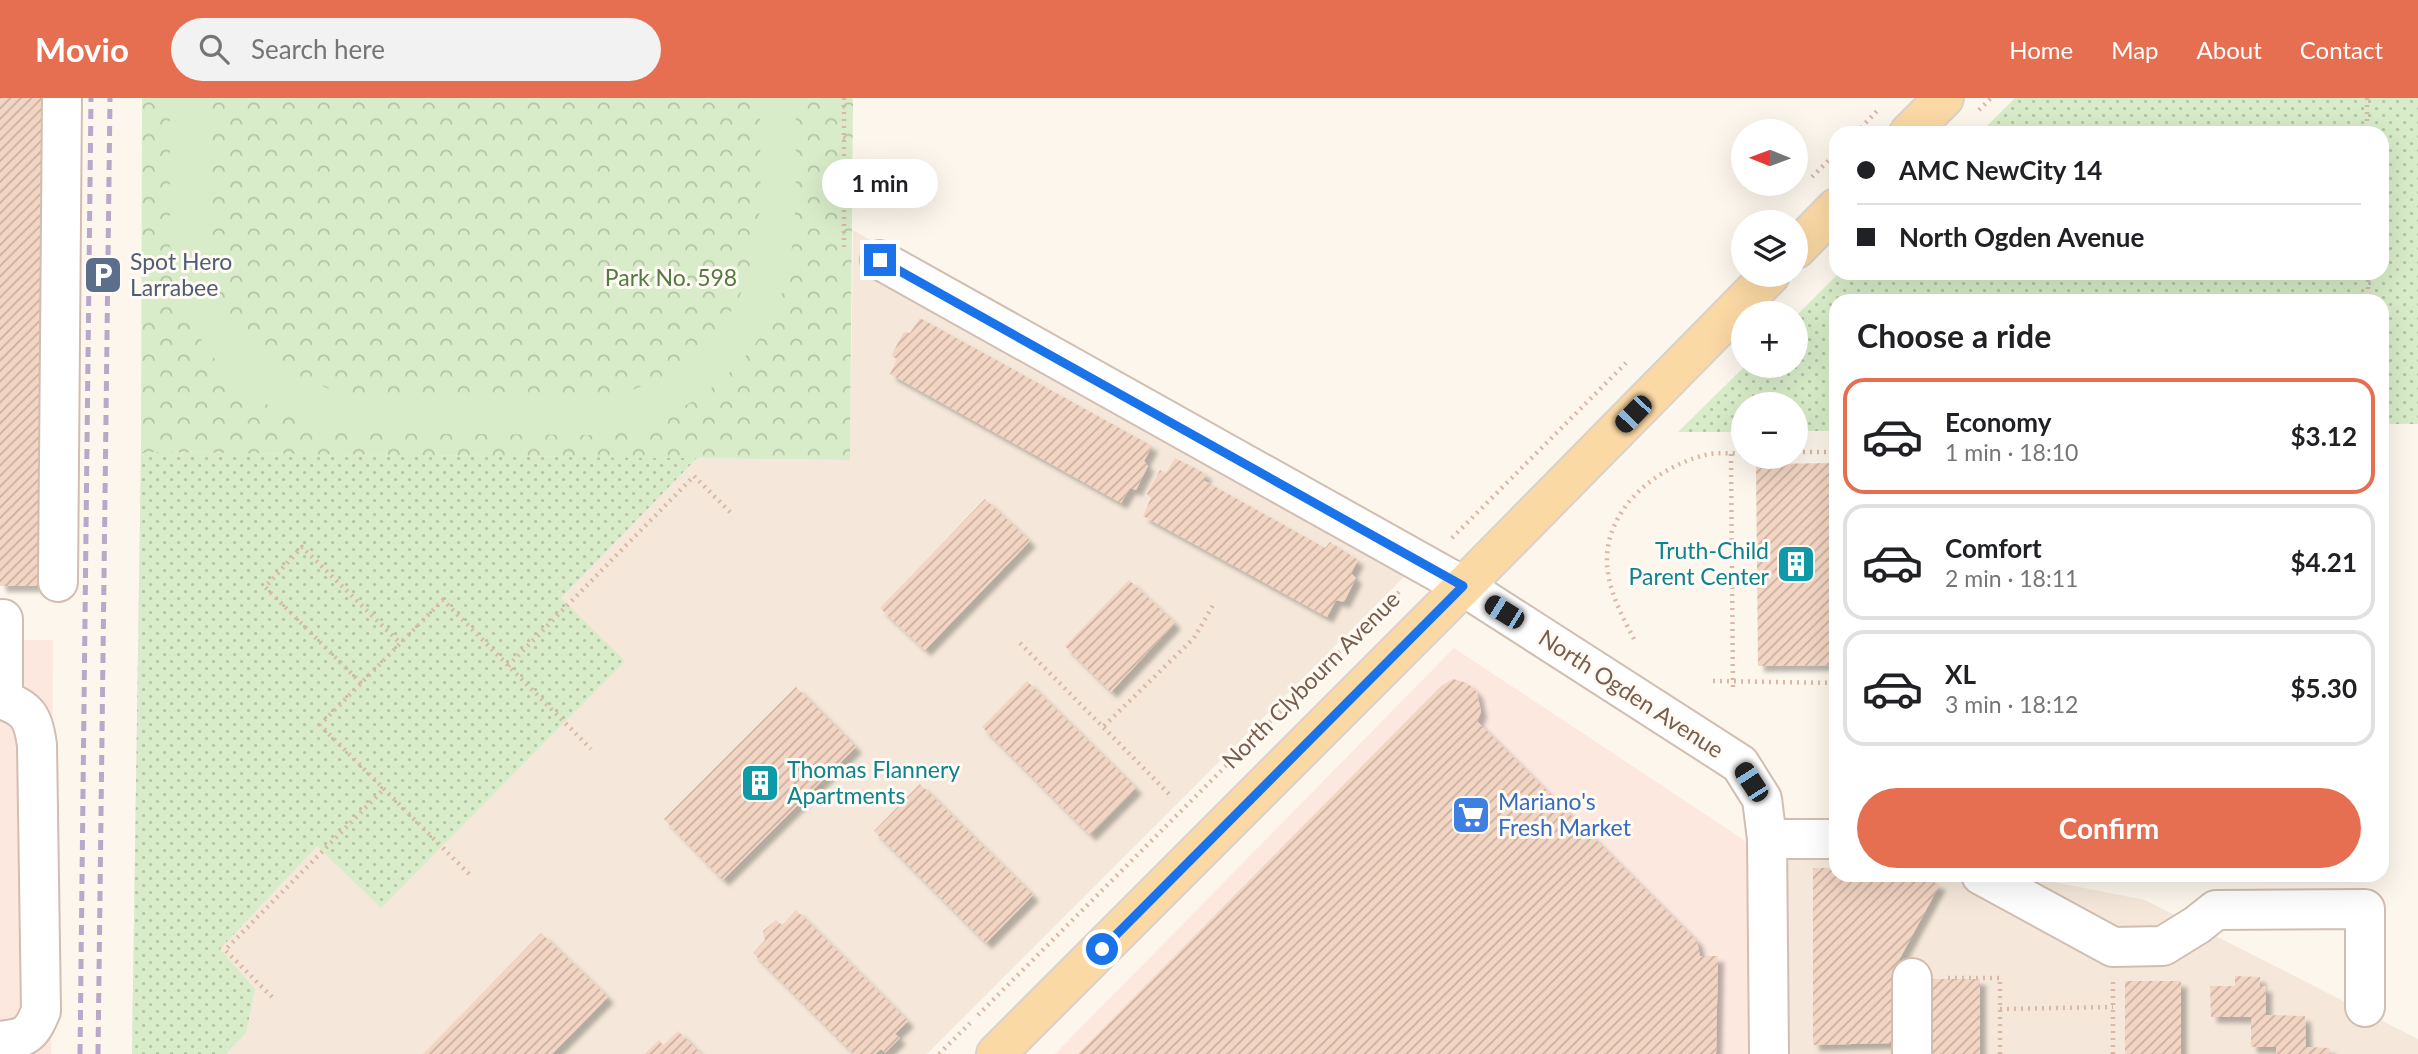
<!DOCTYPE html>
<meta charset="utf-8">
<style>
body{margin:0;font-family:Lato,sans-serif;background:#f2f2f2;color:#202124;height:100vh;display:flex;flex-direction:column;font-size:26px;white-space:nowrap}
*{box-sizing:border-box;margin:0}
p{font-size:23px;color:#757577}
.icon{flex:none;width:38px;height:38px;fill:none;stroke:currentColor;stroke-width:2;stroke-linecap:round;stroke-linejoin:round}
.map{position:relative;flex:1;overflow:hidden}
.details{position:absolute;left:1829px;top:196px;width:560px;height:588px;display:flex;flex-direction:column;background:#fff;border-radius:21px;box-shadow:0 7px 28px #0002}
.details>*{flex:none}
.hud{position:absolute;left:1829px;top:28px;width:560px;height:154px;border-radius:21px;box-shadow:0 7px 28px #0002;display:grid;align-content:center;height:154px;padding:0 28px;background:#fff}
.needle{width:46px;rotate:271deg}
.controls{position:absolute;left:1731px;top:21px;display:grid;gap:14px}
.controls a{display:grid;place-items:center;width:77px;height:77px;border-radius:50%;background:#fff;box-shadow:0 7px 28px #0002;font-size:35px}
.end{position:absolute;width:32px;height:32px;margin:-16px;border:9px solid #1a73e8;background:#fff;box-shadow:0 0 0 4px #fff}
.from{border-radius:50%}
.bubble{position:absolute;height:49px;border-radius:24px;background:#fff;box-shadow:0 7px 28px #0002;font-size:23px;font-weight:700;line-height:49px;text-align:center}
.car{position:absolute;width:21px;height:42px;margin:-21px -10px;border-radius:9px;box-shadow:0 0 5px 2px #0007;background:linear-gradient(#222 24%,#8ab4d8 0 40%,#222 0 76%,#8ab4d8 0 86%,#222 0)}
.hud b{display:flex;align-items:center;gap:24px;height:66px;font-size:26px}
.hud b+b{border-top:2px solid #e0e0e0}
.hud i{width:18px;height:18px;background:#202124}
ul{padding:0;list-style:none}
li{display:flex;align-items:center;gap:21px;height:116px;margin:0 14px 10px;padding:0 14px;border:4px solid #e0e0e0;border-radius:21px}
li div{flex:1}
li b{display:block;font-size:26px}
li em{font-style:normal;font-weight:700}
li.current{border-color:#e76f51}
li>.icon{width:63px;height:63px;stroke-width:1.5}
h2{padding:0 28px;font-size:32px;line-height:84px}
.button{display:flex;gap:14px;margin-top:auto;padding:14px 28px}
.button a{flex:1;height:80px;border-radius:42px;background:#e76f51;color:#fff;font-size:28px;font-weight:700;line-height:80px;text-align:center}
header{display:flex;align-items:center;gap:42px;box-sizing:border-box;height:98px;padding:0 35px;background:#e76f51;color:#fff}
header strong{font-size:33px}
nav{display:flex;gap:38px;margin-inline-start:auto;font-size:24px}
.search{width:490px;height:63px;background:#f2f2f2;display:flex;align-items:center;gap:18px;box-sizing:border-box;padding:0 24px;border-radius:38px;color:#757577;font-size:26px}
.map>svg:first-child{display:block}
.residential{fill:#f5e8da}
.commercial{fill:#fde8e0}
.grass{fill:url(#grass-dots)}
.forest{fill:url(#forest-crowns)}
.garden{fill:#d8ecc9}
.building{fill:url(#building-hatch);filter:url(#shadow)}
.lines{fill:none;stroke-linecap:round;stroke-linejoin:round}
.minor-casing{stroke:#d1beb0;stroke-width:42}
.major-casing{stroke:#dad1cd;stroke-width:42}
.path{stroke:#d9b8a5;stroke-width:4.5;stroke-dasharray:2 5;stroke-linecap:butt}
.minor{stroke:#fff;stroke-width:38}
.major{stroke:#fbd9a5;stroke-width:38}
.rail{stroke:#b9a8c9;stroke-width:5;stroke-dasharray:10 7;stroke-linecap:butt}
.route{stroke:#1a73e8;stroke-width:9}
.labels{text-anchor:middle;stroke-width:6;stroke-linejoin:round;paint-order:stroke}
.service-label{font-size:23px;fill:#4e5e75;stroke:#fffaf3;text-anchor:start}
.park-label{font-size:23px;fill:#537a41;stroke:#fffaf3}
.culture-label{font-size:23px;fill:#0d838f;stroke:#fffaf3;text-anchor:end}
.street-label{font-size:23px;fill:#7a5c4d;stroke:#fffaf3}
.shop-label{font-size:23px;fill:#366cbe;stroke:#fffaf3;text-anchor:start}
</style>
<header>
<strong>Movio</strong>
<div class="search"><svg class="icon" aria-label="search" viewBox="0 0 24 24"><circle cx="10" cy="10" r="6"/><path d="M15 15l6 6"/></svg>Search here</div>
<nav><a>Home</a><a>Map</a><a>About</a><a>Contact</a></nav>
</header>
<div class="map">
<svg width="2418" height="956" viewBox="0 0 2418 956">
<defs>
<pattern id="grass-dots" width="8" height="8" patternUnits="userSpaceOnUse" patternTransform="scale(1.75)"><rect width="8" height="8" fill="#d8ecc9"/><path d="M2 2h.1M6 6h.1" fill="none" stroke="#b4c2a5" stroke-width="1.8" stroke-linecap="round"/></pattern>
<pattern id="forest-crowns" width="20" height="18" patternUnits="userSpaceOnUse" patternTransform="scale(1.75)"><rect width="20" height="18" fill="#d8ecc9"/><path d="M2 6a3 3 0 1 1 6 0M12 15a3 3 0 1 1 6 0" fill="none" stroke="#b4c2a5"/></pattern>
<pattern id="building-hatch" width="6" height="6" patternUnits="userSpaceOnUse" patternTransform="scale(1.75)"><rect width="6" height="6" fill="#f3d5c3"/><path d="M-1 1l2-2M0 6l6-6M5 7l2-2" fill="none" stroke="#cab0a1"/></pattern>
<filter id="shadow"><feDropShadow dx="6" dy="6" stdDeviation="2" flood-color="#0004"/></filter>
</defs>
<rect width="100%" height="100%" fill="#fdf6ec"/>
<g class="residential">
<polygon points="853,132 1419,464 927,956 132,956 141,354 850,362"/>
<polygon points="1836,756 1836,777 2018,777 2145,802 2418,941 2418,956 1769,956 1768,758"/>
</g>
<g class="commercial">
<polygon points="0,542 53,542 51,956 0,956"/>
<polygon points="1454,550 1768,758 1769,956 1055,956"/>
</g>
<g class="grass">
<polygon points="2015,0 2418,0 2418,326 2382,326 2382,203 1836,203 1836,333 1796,333 1796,306 1743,306 1743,334 1678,334 1745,268 1796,268 1796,218 1839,175 2382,175 2382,35 1980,35"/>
<polygon points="141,354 697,360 561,500 625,563 381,810 317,748 220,851 255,891 246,935 225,956 132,956"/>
</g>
<polygon class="forest" points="142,0 853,0 850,362 141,354"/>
<path class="garden" d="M170,0H208L209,167L218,194L232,220L248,241L292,275L343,297L370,300C421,300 472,300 524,300C559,300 596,303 629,293C687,274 734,227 751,169C765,123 759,50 760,0H796C795,56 799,115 789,170C774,249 707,307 634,331C621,335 605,335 591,337L340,335C242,313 183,248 170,148Z"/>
<g class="building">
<polygon points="0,0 50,0 52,488 0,488"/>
<polygon points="920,220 1152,348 1144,363 1148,368 1136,392 1130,390 1121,405 890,276 897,261 891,258 904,234 910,235"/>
<polygon points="1175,360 1206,376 1203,382 1325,450 1330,444 1358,462 1351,475 1356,480 1344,504 1336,502 1327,519 1143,418 1151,400 1147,396 1160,372 1166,375"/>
<polygon points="1836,365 1836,567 1758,568 1756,366"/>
<polygon points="985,401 1030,443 925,552 880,510"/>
<polygon points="1129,482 1175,525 1111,594 1065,548"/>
<polygon points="1453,581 1467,585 1477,594 1481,614 1477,623 1697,843 1700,858 1718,858 1716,956 1078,956 1441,588"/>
<polygon points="1027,583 1136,690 1090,737 982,629"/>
<polygon points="796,589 856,649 723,782 664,721"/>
<polygon points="920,686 1033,797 986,845 874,733"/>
<polygon points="1813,770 1836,770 1836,777 1908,777 1940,786 1892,875 1891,945 1813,947"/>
<polygon points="796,812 908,923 895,936 900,940 885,955 881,951 875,956 854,956 753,855 765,842 763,833 776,822 782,827"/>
<polygon points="541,835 608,899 552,956 423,956"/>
<polygon points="2235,878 2260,879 2260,888 2266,888 2266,917 2305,918 2306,949 2330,950 2330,956 2276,956 2276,949 2251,949 2251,919 2211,919 2210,888 2235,888"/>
<polygon points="1925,881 1980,881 1980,956 1924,956"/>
<rect x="2125" y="883" width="56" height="73"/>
<polygon points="678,933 701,956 644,956 659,942 663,947"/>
</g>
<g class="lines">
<defs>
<g id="minor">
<polyline points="880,162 1463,488 1740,666 1762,701 1767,741 1769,956"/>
<polyline points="58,484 62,0"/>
<path d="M0,601C28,610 33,619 37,647L41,913C31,937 26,940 0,943"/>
<polyline points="3,602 3,521"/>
<polyline points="1767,741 1836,741"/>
<polyline points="1981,777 2113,849 2163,848 2197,827 2216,812 2365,811 2365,909"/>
<polyline points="1912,880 1912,956"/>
</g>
<g id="major">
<polyline points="1909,35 1944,0"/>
<polyline points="1796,151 1836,110"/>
<polyline points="996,956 1440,512 1770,177"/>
</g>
</defs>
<use href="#minor" class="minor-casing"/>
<use href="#major" class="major-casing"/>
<g class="path">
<polyline points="844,0 844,149"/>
<polyline points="2367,0 2367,35"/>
<polyline points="1979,12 1991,0"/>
<polyline points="1856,35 1877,13"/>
<polyline points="1812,79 1836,55"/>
<polyline points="2368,175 2368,203"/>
<polyline points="1796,354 1836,354"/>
<polyline points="1731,356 1733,594"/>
<polyline points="1452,440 1626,265"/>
<path d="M1634,541C1621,516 1606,488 1607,459C1609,407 1658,369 1705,357C1716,354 1731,356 1743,355"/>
<polyline points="1020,545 1172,699"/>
<polyline points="508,568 694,378 733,417"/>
<polyline points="1713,583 1836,585"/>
<polyline points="361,585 265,489 302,449 400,545"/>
<polyline points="1104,628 1194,540 1215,504"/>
<polyline points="469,776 320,627 443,502 591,651"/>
<polyline points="1948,880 2000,880 2000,956"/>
<polyline points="272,899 225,852 384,691"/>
<polyline points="2000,911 2113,909"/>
<polyline points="978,917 1399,494"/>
<polyline points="939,956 970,925"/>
<polyline points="2113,956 2113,883"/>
</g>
<use href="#minor" class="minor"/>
<use href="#major" class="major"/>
<g class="rail">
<polyline points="80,956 91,0"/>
<polyline points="98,956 110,0"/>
</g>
</g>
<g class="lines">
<polyline class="route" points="880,162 1463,488 1102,851"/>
</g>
<defs>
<symbol id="parking-square" viewBox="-11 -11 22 22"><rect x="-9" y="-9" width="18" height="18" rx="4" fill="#5c6f8a" stroke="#fffaf3"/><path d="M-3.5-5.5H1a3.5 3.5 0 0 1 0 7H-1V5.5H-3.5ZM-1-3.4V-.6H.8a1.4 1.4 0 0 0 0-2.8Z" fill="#fff"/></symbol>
<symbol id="building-square" viewBox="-11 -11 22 22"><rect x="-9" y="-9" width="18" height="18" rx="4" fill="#0f9aa8" stroke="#fffaf3"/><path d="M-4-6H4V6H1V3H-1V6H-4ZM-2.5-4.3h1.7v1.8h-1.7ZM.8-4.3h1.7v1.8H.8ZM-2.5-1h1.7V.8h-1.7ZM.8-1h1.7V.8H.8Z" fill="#fff"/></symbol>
<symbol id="supermarket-square" viewBox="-11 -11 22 22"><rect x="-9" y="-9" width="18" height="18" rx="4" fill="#3f7fe0" stroke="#fffaf3"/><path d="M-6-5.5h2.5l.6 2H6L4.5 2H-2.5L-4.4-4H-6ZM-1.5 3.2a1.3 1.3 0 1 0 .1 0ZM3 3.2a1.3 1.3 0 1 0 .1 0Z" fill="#fff"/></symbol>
</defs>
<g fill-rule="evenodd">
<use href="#parking-square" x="81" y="155" width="44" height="44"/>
<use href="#building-square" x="1774" y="444" width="44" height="44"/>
<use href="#building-square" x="738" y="663" width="44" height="44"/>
<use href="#supermarket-square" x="1449" y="695" width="44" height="44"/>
</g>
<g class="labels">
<g class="service-label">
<text x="130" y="172">Spot Hero<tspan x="130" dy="26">Larrabee</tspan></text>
</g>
<g class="park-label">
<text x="671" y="188">Park No. 598</text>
</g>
<g class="culture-label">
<text x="1769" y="461">Truth-Child<tspan x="1769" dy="26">Parent Center</tspan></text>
<text x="787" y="680" text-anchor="start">Thomas Flannery<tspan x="787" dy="26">Apartments</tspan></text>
</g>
<g class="street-label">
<text transform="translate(1311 582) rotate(-45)" y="8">North Clybourn Avenue</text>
<text transform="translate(1631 596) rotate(33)" y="8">North Ogden Avenue</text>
</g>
<g class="shop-label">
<text x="1498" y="712">Mariano's<tspan x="1498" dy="26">Fresh Market</tspan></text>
</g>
</g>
</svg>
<div class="controls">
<a><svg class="needle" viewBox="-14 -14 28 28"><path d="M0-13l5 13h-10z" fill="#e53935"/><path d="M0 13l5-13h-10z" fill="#757577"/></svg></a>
<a><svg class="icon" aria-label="layers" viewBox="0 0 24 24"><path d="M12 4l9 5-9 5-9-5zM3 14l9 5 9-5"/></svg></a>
<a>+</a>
<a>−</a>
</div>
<i class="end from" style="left:1102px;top:851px"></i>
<i class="end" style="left:880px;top:162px"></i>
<div class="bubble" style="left:822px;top:61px;width:116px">1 min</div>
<i class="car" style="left:1633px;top:316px;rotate:224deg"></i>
<i class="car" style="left:1504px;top:514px;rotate:302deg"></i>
<i class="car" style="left:1751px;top:684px;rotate:327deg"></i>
<div class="hud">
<b><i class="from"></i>AMC NewCity 14</b>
<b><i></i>North Ogden Avenue</b>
</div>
<section class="details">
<h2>Choose a ride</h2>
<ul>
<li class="current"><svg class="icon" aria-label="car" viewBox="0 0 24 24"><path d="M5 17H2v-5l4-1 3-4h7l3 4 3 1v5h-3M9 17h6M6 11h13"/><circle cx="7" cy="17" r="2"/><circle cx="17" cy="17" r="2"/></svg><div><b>Economy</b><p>1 min · 18:10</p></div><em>$3.12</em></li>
<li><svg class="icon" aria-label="car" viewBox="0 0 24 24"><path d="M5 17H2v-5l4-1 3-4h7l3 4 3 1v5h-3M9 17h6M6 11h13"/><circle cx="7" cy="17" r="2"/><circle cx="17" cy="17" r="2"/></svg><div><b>Comfort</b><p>2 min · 18:11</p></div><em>$4.21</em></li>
<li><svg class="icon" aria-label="car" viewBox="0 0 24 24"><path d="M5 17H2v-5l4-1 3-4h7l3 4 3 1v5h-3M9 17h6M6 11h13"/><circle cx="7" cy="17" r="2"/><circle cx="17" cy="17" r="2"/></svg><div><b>XL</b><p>3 min · 18:12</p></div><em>$5.30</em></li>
</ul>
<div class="button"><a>Confirm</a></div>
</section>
</div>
